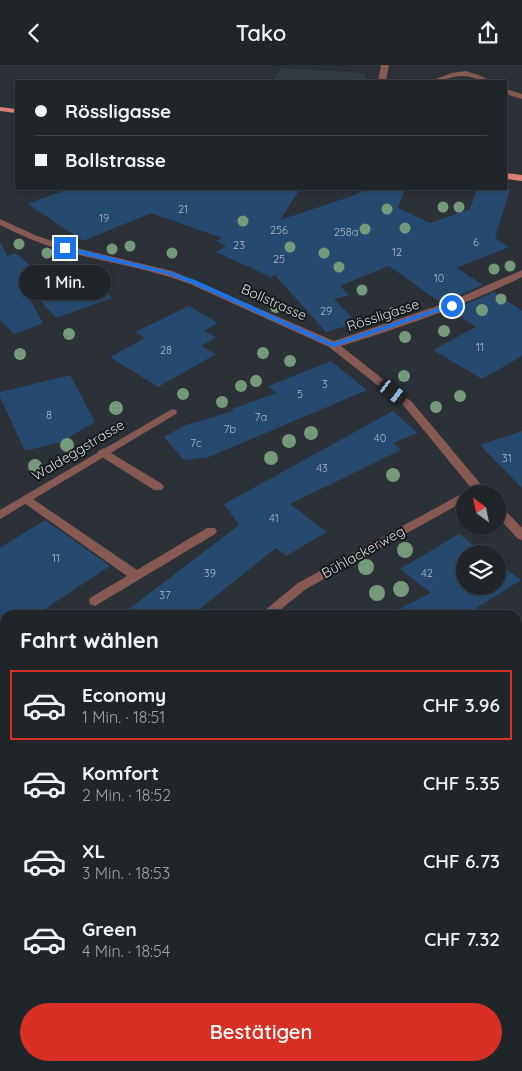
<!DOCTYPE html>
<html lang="de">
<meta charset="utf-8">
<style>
body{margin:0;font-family:Quicksand,sans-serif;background:#2d3135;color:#f1f3f6;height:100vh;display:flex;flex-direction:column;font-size:19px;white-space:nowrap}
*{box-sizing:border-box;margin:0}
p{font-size:16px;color:#a2a5a8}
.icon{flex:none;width:28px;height:28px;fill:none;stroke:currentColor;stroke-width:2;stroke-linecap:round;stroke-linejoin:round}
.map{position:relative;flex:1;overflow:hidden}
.details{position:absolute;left:0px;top:545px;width:522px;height:461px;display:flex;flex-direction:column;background:#202529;border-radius:15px 15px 0 0;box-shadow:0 1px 4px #0004,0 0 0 1px #3d4246}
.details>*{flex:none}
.guide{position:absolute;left:15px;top:15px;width:492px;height:110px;border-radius:0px;box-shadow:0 1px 4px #0004,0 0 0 1px #3d4246;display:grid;align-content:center;height:110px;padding:0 20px;background:#202529}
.needle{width:32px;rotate:327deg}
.controls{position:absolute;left:456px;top:420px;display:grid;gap:10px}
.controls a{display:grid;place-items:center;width:50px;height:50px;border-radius:50%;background:#202529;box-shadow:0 1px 4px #0004,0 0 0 1px #3d4246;font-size:25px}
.end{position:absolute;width:22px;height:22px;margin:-11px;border:6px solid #1a73e8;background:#fff;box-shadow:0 0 0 2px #fff}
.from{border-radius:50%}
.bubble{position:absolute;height:35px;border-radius:18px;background:#202529;box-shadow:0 1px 4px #0004,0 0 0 1px #3d4246;font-size:16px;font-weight:600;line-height:35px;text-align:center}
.car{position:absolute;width:15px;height:30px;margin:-15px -8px;border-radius:6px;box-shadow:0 0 4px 1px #0007;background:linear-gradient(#222 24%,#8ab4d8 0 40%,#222 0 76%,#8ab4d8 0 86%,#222 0)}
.guide b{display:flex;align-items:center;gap:18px;height:48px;font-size:19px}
.guide b+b{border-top:1px solid #3d4246}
.guide i{width:12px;height:12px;background:#f1f3f6}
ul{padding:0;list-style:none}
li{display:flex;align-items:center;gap:15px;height:70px;margin:0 10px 8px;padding:0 10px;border:2px solid transparent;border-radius:0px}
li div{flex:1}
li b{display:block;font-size:19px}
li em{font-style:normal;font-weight:600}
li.active{border-color:#d93025}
li>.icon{width:45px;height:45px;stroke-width:1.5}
h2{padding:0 20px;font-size:22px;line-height:60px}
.primary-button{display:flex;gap:10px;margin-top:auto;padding:10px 20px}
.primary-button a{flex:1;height:58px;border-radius:30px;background:#d93025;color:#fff;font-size:20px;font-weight:600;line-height:58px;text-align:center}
header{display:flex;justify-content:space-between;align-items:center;height:65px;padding:0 20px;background:#202529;font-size:22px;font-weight:600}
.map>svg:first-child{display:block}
.built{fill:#313b46}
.building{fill:#264a6f}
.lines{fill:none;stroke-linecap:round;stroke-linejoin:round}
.lane{fill:#865953;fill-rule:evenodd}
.street{fill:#865953;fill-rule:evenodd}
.primary{fill:#da7f74;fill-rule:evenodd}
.tree{fill:#749a7b}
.route{fill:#1a73e8}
.labels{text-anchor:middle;stroke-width:4;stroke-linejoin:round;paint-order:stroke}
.number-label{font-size:11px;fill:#aebac6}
.street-label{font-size:14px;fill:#dbdfe3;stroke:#16191b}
</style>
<header><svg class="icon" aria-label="back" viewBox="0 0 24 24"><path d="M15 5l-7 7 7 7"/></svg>Tako<svg class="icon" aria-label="share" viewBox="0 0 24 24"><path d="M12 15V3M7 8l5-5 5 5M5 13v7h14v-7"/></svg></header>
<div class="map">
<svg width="522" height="1006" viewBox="0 0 522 1006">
<rect width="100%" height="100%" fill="#2b3137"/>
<g class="built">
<polygon points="281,3 348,7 366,9 365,16 272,16"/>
<polygon points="0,515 44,550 5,550 5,754 0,748"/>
</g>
<g class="building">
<polygon points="68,124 300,124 280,155 352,131 367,124 405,124 398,143 430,158 470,144 477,124 510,124 495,173 509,182 457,203 483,220 441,238 389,201 340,221 349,230 334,234 357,258 326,267 275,210 271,212 216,187 226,181 216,176 222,173 151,148 83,176 28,139"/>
<polygon points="0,177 7,191 16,188 39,209 72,198 112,233 56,253 34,229 29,233 43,258 14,269 0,255"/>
<polygon points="494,227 522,246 522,291 482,314 433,285 476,262 452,245"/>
<polygon points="189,241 218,258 204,266 216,272 201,281 216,289 158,322 110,292 145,273 135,267"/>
<polygon points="331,296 367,325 209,392 184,395 164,372 183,361 233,346 232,344 276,328 268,321"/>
<polygon points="70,310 95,357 61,377 25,386 0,332 0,327"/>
<polygon points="393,346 418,368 393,378 401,385 290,439 327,467 286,491 276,483 192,550 121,550 239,460 224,439"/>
<polygon points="522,366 522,423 480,380"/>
<polygon points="45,455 110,501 36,550 0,550 0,483"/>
<polygon points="459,469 485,489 465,489 465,521 498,521 498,498 521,515 465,550 387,550 431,528 400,504"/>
</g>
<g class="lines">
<g class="lane">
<polygon points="103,383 162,419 164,422 162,425 154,425 99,390 97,387"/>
<polygon points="27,430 137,505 207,463 215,463 217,466 215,469 95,541 90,539 89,536 90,533 127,511 23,437 21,434 23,431"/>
</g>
<g class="street">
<polygon points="381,0 389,0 386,16 378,16"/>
<path d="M466,6L481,11L491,16C481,17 473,11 463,11C451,11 442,17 430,16L452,8Z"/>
<polygon points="506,24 522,29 522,34 506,29"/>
<path d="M0,154L37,171L68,181L172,206L334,276L449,237L522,205V212C464,241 403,262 341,281L412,337L489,429H476L404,341L329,282L190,219C148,203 103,197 60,185C39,178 20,170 0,160Z"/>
<polygon points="172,344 176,345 177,347 176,349 0,454 0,445"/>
<polygon points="465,427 469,429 465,429 465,436 306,524 274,550 259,550 298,518"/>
<polygon points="498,441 502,442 522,463 522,475 518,474 498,452"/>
<polygon points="5,815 5,833 0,835 0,817"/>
</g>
<g class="primary">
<polygon points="0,42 16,44 16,48 0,46"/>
<polygon points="506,108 522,110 522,116 506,114"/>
</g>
</g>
<g class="tree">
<circle cx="443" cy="142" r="5.5"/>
<circle cx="459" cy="142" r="5.5"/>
<circle cx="387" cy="144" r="5.5"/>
<circle cx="243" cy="156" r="5.5"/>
<circle cx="405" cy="163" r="5.5"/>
<circle cx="365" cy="164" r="5.5"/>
<circle cx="19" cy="179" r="5.5"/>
<circle cx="130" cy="181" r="5.5"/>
<circle cx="290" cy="182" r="5.5"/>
<circle cx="112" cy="184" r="5.5"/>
<circle cx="47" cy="188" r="5.5"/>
<circle cx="172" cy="188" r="5.5"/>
<circle cx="324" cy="188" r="5.5"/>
<circle cx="510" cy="201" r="5.5"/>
<circle cx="339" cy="202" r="5.5"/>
<circle cx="494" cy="204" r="5.5"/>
<circle cx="362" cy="225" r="5.5"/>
<circle cx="501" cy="234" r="5.5"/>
<circle cx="276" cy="242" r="6"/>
<circle cx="482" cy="245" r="6"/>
<circle cx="393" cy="248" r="6"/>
<circle cx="444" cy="266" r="6"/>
<circle cx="69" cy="269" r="6"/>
<circle cx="405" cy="272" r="6"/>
<circle cx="263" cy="288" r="6"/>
<circle cx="20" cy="289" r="6"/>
<circle cx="290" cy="296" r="6"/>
<circle cx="404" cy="311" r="6"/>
<circle cx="256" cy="316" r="6"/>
<circle cx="241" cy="321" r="6"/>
<circle cx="183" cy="329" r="6"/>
<circle cx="460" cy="331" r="6"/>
<circle cx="222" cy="337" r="6"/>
<circle cx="436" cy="342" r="6"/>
<circle cx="116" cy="343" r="7"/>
<circle cx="311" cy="368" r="7"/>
<circle cx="289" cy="376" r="7"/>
<circle cx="67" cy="380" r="7"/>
<circle cx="271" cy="393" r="7"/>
<circle cx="35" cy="401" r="7"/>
<circle cx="393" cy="410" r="7"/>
<circle cx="405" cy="485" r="8"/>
<circle cx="366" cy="502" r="8"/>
<circle cx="401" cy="524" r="8"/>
<circle cx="377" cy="528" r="8"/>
</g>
<polygon class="route" points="65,181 171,207 195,215 333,278 450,239 455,241 333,282 191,218 167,209 63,185"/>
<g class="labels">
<g class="number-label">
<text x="183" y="148">21</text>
<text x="104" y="157">19</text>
<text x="279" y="169">256</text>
<text x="346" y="171">258a</text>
<text x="476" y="181">6</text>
<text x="239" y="184">23</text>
<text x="397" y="191">12</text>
<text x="279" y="198">25</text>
<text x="439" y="217">10</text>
<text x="326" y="250">29</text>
<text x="480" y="286">11</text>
<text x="166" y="289">28</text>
<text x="325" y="323">3</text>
<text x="300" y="333">5</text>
<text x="49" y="354">8</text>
<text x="261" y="356">7a</text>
<text x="230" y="368">7b</text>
<text x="380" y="377">40</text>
<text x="196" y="382">7c</text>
<text x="507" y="397">31</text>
<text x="322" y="407">43</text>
<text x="274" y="457">41</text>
<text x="56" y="497">11</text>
<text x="210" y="512">39</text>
<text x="427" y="512">42</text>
<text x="165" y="534">37</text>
</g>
<g class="street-label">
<text transform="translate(274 237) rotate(24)" y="5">Bollstrasse</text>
<text transform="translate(383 250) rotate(-18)" y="5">Rössligasse</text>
<text transform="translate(78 385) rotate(-31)" y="5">Waldeggstrasse</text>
<text transform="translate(363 487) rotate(-29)" y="5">Bühlackerweg</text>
</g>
</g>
</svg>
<div class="controls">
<a><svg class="needle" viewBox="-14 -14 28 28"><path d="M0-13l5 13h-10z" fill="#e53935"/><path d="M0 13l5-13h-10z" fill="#a2a5a8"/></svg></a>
<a><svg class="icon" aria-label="layers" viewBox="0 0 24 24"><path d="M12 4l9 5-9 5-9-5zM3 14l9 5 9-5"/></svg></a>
</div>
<i class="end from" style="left:452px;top:241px"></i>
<i class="end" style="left:65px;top:183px"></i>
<div class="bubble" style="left:19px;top:200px;width:92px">1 Min.</div>
<i class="car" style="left:393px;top:327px;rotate:128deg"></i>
<div class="guide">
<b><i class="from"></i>Rössligasse</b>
<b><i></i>Bollstrasse</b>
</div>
<section class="details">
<h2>Fahrt wählen</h2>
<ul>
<li class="active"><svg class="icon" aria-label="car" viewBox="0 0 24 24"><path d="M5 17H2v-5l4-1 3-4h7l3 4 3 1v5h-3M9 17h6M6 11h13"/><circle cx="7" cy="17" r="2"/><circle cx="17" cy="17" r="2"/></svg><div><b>Economy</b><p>1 Min. · 18:51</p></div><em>CHF 3.96</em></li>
<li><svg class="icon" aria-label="car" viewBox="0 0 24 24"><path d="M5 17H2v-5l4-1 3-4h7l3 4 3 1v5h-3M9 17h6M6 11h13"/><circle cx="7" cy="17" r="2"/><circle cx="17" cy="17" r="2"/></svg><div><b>Komfort</b><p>2 Min. · 18:52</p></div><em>CHF 5.35</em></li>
<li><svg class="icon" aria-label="car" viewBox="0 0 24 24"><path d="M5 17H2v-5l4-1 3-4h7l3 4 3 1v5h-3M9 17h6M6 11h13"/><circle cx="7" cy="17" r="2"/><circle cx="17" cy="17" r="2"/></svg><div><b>XL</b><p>3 Min. · 18:53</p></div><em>CHF 6.73</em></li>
<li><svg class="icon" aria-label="car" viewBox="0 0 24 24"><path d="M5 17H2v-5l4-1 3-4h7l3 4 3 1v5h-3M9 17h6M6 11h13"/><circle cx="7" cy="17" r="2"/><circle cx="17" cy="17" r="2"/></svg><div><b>Green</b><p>4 Min. · 18:54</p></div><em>CHF 7.32</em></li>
</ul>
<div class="primary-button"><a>Bestätigen</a></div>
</section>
</div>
